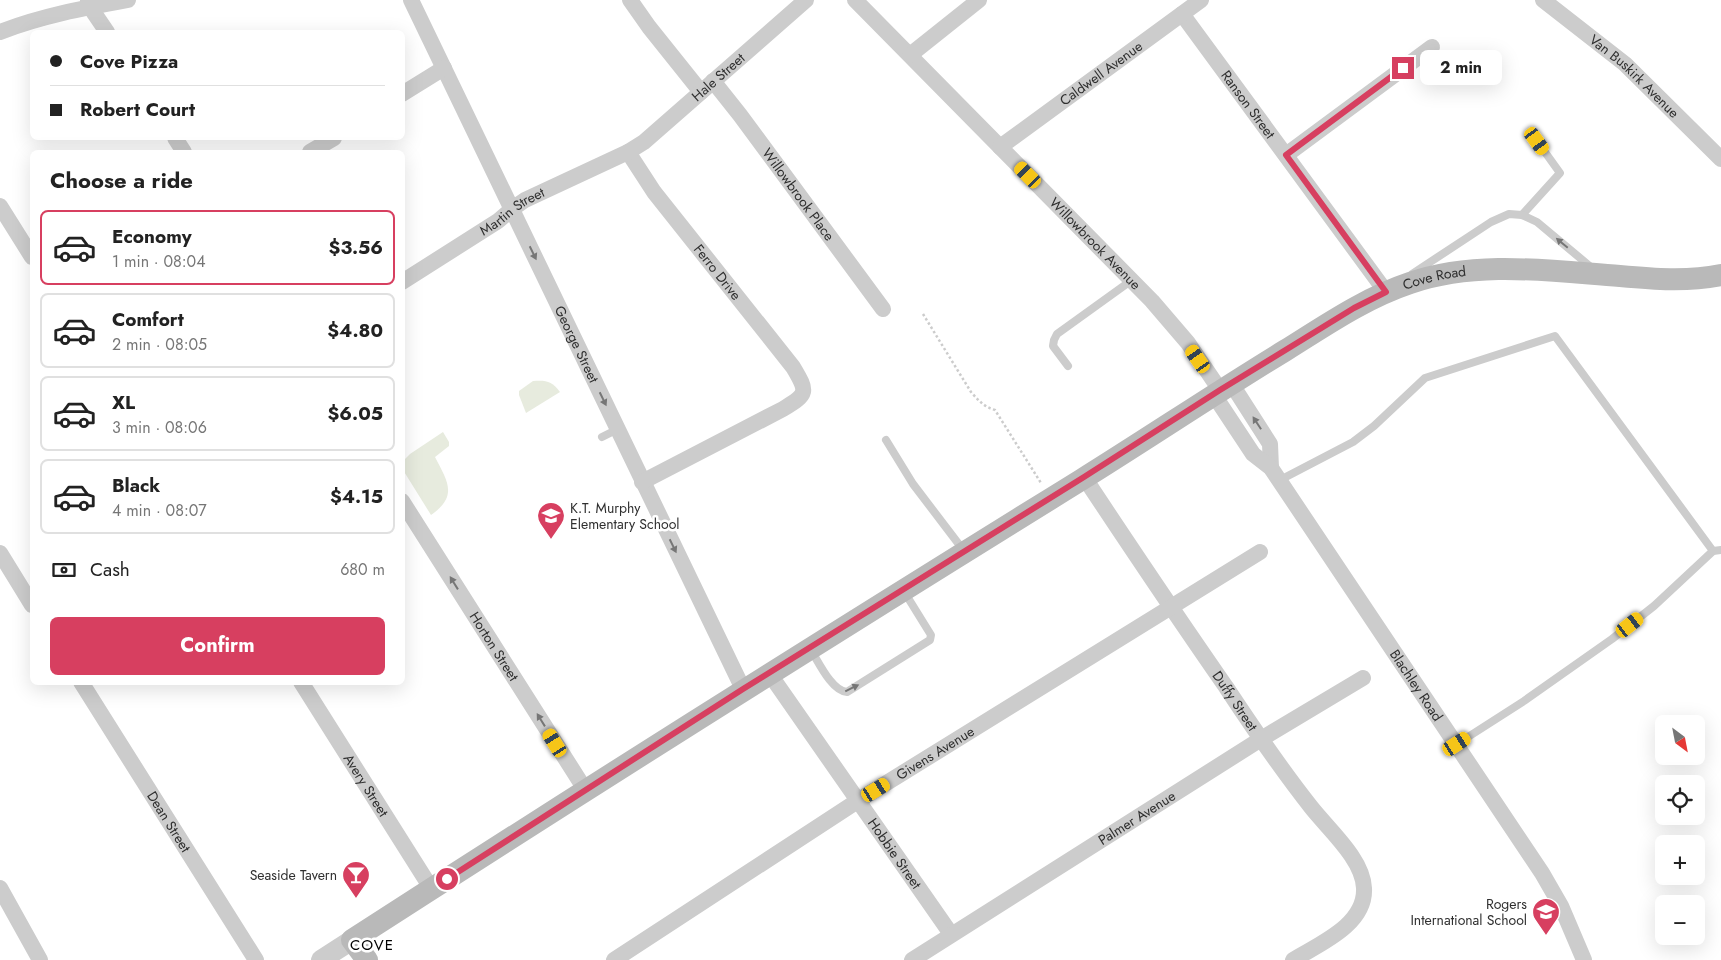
<!DOCTYPE html>
<meta charset="utf-8">
<style>
body{margin:0;font-family:Jost,sans-serif;background:#f6f6f6;color:#222;height:100vh;display:flex;flex-direction:column;font-size:19px;white-space:nowrap}
*{box-sizing:border-box;margin:0}
p{font-size:16px;color:#767676}
.icon{flex:none;width:28px;height:28px;fill:none;stroke:currentColor;stroke-width:2;stroke-linecap:round;stroke-linejoin:round}
.map{position:relative;flex:1;overflow:hidden}
.side{position:absolute;left:30px;top:150px;width:375px;height:535px;display:flex;flex-direction:column;background:#fff;border-radius:8px;box-shadow:0 5px 20px #0002}
.side>*{flex:none}
.banner{position:absolute;left:30px;top:30px;width:375px;height:110px;border-radius:8px;box-shadow:0 5px 20px #0002;display:grid;align-content:center;height:110px;padding:0 20px;background:#fff}
.needle{width:32px;rotate:148deg}
.controls{position:absolute;left:1655px;top:715px;display:grid;gap:10px}
.controls a{display:grid;place-items:center;width:50px;height:50px;border-radius:8px;background:#fff;box-shadow:0 5px 20px #0002;font-size:25px}
.end{position:absolute;width:22px;height:22px;margin:-11px;border:6px solid #d73f60;background:#fff;box-shadow:0 0 0 2px #fff}
.from{border-radius:50%}
.bubble{position:absolute;height:35px;border-radius:8px;background:#fff;box-shadow:0 5px 20px #0002;font-size:16px;font-weight:700;line-height:35px;text-align:center}
.car{position:absolute;width:15px;height:30px;margin:-15px -8px;border-radius:6px;box-shadow:0 0 4px 1px #0007;background:linear-gradient(#f5c518 24%,#345 0 40%,#f5c518 0 76%,#345 0 86%,#f5c518 0)}
.banner b{display:flex;align-items:center;gap:18px;height:48px;font-size:19px}
.banner b+b{border-top:1px solid #e0e0e0}
.banner i{width:12px;height:12px;background:#222}
ul{padding:0;list-style:none}
li{display:flex;align-items:center;gap:15px;height:75px;margin:0 10px 8px;padding:0 10px;border:2px solid #e0e0e0;border-radius:8px}
li div{flex:1}
li b{display:block;font-size:19px}
li em{font-style:normal;font-weight:700}
li.active{border-color:#d73f60}
li>.icon{width:45px;height:45px;stroke-width:1.5}
h2{padding:0 20px;font-size:22px;line-height:60px}
.pay{display:flex;align-items:center;gap:12px;height:55px;padding:0 20px;font-size:19px}
.pay p{margin-inline-start:auto}
.action{display:flex;gap:10px;margin-top:auto;padding:10px 20px}
.action a{flex:1;height:58px;border-radius:8px;background:#d73f60;color:#fff;font-size:20px;font-weight:700;line-height:58px;text-align:center}
.map>svg:first-child{display:block}
.green{fill:#e7ebde}
.lines{fill:none;stroke-linecap:round;stroke-linejoin:round}
.path{stroke:#ccc;stroke-width:2.5;stroke-dasharray:2.5 2.5;stroke-linecap:butt}
.service{stroke:#ccc;stroke-width:8}
.minor{stroke:#ccc;stroke-width:16}
.tertiary{stroke:#ccc;stroke-width:20}
.secondary{stroke:#b9b9b9;stroke-width:22}
.oneway{fill:#767676}
.route{stroke:#d73f60;stroke-width:6}
.labels{text-anchor:middle;stroke-width:5;stroke-linejoin:round;paint-order:stroke}
.street-label{font-size:14px;fill:#2f2f2f;stroke:#fff}
.poi-label{font-size:14px;fill:#2f2f2f;stroke:#fff;text-anchor:end}
.neighbourhood-label{font-size:15px;letter-spacing:1px;fill:#000;stroke:#fff}
</style>
<div class="map">
<svg width="1721" height="960" viewBox="0 0 1721 960">
<rect width="100%" height="100%" fill="#fff"/>
<g class="green">
<path d="M533,381C546,380 552,381 560,392L526,413L519,395V391Z"/>
<path d="M443,432L449,442V446L435,457C448,482 458,496 431,515L403,470V461L410,454Z"/>
</g>
<g class="lines">
<path class="path" d="M923,314L971,392C978,400 984,407 995,410L1041,483"/>
<g class="service">
<polyline points="1522,215 1560,173 1537,141"/>
<polyline points="1412,274 1491,222 1509,214 1522,215 1537,222 1592,268"/>
<polyline points="1068,366 1053,346 1054,340 1057,334 1132,280"/>
<polyline points="602,437 618,429"/>
<polyline points="886,440 913,484 964,551"/>
<polyline points="1280,480 1353,442 1374,426 1425,378 1555,336 1713,551"/>
<path d="M811,650C819,663 832,691 847,692L930,640L931,635L905,593"/>
<polyline points="1457,744 1524,701 1612,639 1654,606 1713,551 1721,550"/>
</g>
<g class="minor">
<polyline points="88,0 90,7 107,32"/>
<path id="s1" d="M411,0L743,689"/>
<polyline points="630,0 649,27 701,92"/>
<path id="s2" d="M855,0L1152,301L1188,343L1220,390"/>
<path id="s3" d="M1543,0L1625,64L1721,159"/>
<path id="s4" d="M1182,14L1386,292"/>
<path d="M0,32C41,16 84,8 128,0"/>
<polyline points="910,55 979,0"/>
<path id="s5" d="M713,81L740,115L883,309"/>
<polyline points="402,94 444,68"/>
<polyline points="175,138 184,152"/>
<path id="s6" d="M1000,147L1201,0"/>
<polyline points="310,152 334,138"/>
<path id="s7" d="M628,152L654,192L793,367C808,392 808,394 783,409L642,482"/>
<polyline points="1286,155 1432,47"/>
<polyline points="0,206 32,257"/>
<path id="s8" d="M402,282L498,221L512,209L525,200L628,152L644,142L806,0"/>
<polyline points="1231,383 1270,444 1271,468"/>
<path id="s9" d="M1214,395L1253,454L1271,468L1542,873L1561,906L1584,960"/>
<path id="s10" d="M1084,477C1131,548 1178,618 1226,687C1253,728 1281,769 1311,807C1329,830 1363,859 1364,888C1366,925 1319,944 1293,960"/>
<path id="s11" d="M402,501L586,791"/>
<polyline points="0,553 32,605"/>
<path id="s12" d="M769,673L951,934"/>
<path id="s13" d="M81,682L256,960"/>
<path id="s14" d="M301,682L431,888"/>
<polyline points="0,888 40,960"/>
<path id="s15" d="M614,960L859,800L1260,552"/>
<path id="s16" d="M912,960L1261,739L1363,678"/>
</g>
<polyline class="tertiary" points="321,960 352,940"/>
<path class="secondary" id="s17" d="M367,960L352,940C594,784 837,631 1081,480C1150,437 1217,392 1286,350C1326,325 1365,298 1410,283C1477,260 1550,271 1620,276C1653,279 1687,282 1721,275"/>
</g>
<defs><path id="oneway-solid" d="M-6-.8H1V-3.2L6.5 0L1 3.2V.8H-6Z" transform="scale(1.25)"/></defs>
<g class="oneway">
<use href="#oneway-solid" transform="translate(1562 243) rotate(-140)"/>
<use href="#oneway-solid" transform="translate(533 253) rotate(64)"/>
<use href="#oneway-solid" transform="translate(603 399) rotate(64)"/>
<use href="#oneway-solid" transform="translate(1257 423) rotate(-123)"/>
<use href="#oneway-solid" transform="translate(673 546) rotate(64)"/>
<use href="#oneway-solid" transform="translate(454 583) rotate(-122)"/>
<use href="#oneway-solid" transform="translate(852 688) rotate(-26)"/>
<use href="#oneway-solid" transform="translate(541 720) rotate(-122)"/>
</g>
<g class="lines">
<polyline class="route" points="447,879 743,689 1084,477 1220,390 1354,308 1386,292 1286,155 1403,68"/>
</g>
<defs>
<symbol id="school-pin" viewBox="-11 -11 22 30"><path d="M0 17L-7.5 6A9.5 9.5 0 1 1 7.5 6Z" fill="#d73f60" stroke="#fff"/><path d="M0-5L7-2L0 1L-7-2ZM-4 1L0 2.5L4 1V4Q0 6-4 4Z" fill="#fff"/></symbol>
<symbol id="bar-pin" viewBox="-11 -11 22 30"><path d="M0 17L-7.5 6A9.5 9.5 0 1 1 7.5 6Z" fill="#d73f60" stroke="#fff"/><path d="M-6-5H6L.8 .8V4.5H3.5V6h-7V4.5H-.8V.8Z" fill="#fff"/></symbol>
</defs>
<g fill-rule="evenodd">
<use href="#school-pin" x="535" y="500" width="32" height="43"/>
<use href="#bar-pin" x="340" y="859" width="32" height="43"/>
<use href="#school-pin" x="1530" y="896" width="32" height="43"/>
</g>
<g class="labels">
<g class="street-label">
<text dy="5" stroke="none"><textPath href="#s6" startOffset="125">Caldwell Avenue</textPath></text>
<text dy="5" stroke="none"><textPath href="#s8" startOffset="379">Hale Street</textPath></text>
<text dy="5" stroke="none"><textPath href="#s3" startOffset="119">Van Buskirk Avenue</textPath></text>
<text dy="5" stroke="none"><textPath href="#s4" startOffset="112">Ranson Street</textPath></text>
<text dy="5" stroke="none"><textPath href="#s5" startOffset="142">Willowbrook Place</textPath></text>
<text dy="5" stroke="none"><textPath href="#s8" startOffset="131">Martin Street</textPath></text>
<text dy="5" stroke="none"><textPath href="#s2" startOffset="342">Willowbrook Avenue</textPath></text>
<text dy="5" stroke="none"><textPath href="#s7" startOffset="150">Ferro Drive</textPath></text>
<text dy="5" stroke="none"><textPath href="#s17" startOffset="1296">Cove Road</textPath></text>
<text dy="5" stroke="none"><textPath href="#s1" startOffset="382">George Street</textPath></text>
<text dy="5" stroke="none"><textPath href="#s11" startOffset="172">Horton Street</textPath></text>
<text dy="5" stroke="none"><textPath href="#s9" startOffset="355">Blachley Road</textPath></text>
<text dy="5" stroke="none"><textPath href="#s10" startOffset="270">Duffy Street</textPath></text>
<text dy="5" stroke="none"><textPath href="#s15" startOffset="382">Givens Avenue</textPath></text>
<text dy="5" stroke="none"><textPath href="#s14" startOffset="122">Avery Street</textPath></text>
<text dy="5" stroke="none"><textPath href="#s16" startOffset="266">Palmer Avenue</textPath></text>
<text dy="5" stroke="none"><textPath href="#s13" startOffset="165">Dean Street</textPath></text>
<text dy="5" stroke="none"><textPath href="#s12" startOffset="220">Hobbie Street</textPath></text>
</g>
<g class="poi-label">
<text x="570" y="513" text-anchor="start">K.T. Murphy<tspan x="570" dy="16">Elementary School</tspan></text>
<text x="337" y="880">Seaside Tavern</text>
<text x="1527" y="909">Rogers<tspan x="1527" dy="16">International School</tspan></text>
</g>
<g class="neighbourhood-label">
<text x="372" y="950">COVE</text>
</g>
</g>
</svg>
<div class="controls">
<a><svg class="needle" viewBox="-14 -14 28 28"><path d="M0-13l5 13h-10z" fill="#e53935"/><path d="M0 13l5-13h-10z" fill="#767676"/></svg></a>
<a><svg class="icon" aria-label="locate" viewBox="0 0 24 24"><circle cx="12" cy="12" r="6"/><path d="M12 2v4M12 18v4M2 12h4M18 12h4"/></svg></a>
<a>+</a>
<a>−</a>
</div>
<i class="end from" style="left:447px;top:879px"></i>
<i class="end" style="left:1403px;top:68px"></i>
<div class="bubble" style="left:1420px;top:50px;width:82px">2 min</div>
<i class="car" style="left:1537px;top:141px;rotate:144deg"></i>
<i class="car" style="left:1028px;top:175px;rotate:315deg"></i>
<i class="car" style="left:1198px;top:359px;rotate:325deg"></i>
<i class="car" style="left:1630px;top:625px;rotate:52deg"></i>
<i class="car" style="left:555px;top:743px;rotate:328deg"></i>
<i class="car" style="left:1457px;top:744px;rotate:57deg"></i>
<i class="car" style="left:876px;top:790px;rotate:59deg"></i>
<div class="banner">
<b><i class="from"></i>Cove Pizza</b>
<b><i></i>Robert Court</b>
</div>
<section class="side">
<h2>Choose a ride</h2>
<ul>
<li class="active"><svg class="icon" aria-label="car" viewBox="0 0 24 24"><path d="M5 17H2v-5l4-1 3-4h7l3 4 3 1v5h-3M9 17h6M6 11h13"/><circle cx="7" cy="17" r="2"/><circle cx="17" cy="17" r="2"/></svg><div><b>Economy</b><p>1 min · 08:04</p></div><em>$3.56</em></li>
<li><svg class="icon" aria-label="car" viewBox="0 0 24 24"><path d="M5 17H2v-5l4-1 3-4h7l3 4 3 1v5h-3M9 17h6M6 11h13"/><circle cx="7" cy="17" r="2"/><circle cx="17" cy="17" r="2"/></svg><div><b>Comfort</b><p>2 min · 08:05</p></div><em>$4.80</em></li>
<li><svg class="icon" aria-label="car" viewBox="0 0 24 24"><path d="M5 17H2v-5l4-1 3-4h7l3 4 3 1v5h-3M9 17h6M6 11h13"/><circle cx="7" cy="17" r="2"/><circle cx="17" cy="17" r="2"/></svg><div><b>XL</b><p>3 min · 08:06</p></div><em>$6.05</em></li>
<li><svg class="icon" aria-label="car" viewBox="0 0 24 24"><path d="M5 17H2v-5l4-1 3-4h7l3 4 3 1v5h-3M9 17h6M6 11h13"/><circle cx="7" cy="17" r="2"/><circle cx="17" cy="17" r="2"/></svg><div><b>Black</b><p>4 min · 08:07</p></div><em>$4.15</em></li>
</ul>
<div class="pay"><svg class="icon" aria-label="cash" viewBox="0 0 24 24"><path d="M3 7h18v10H3z"/><circle cx="12" cy="12" r="2"/></svg>Cash<p>680 m</p></div>
<div class="action"><a>Confirm</a></div>
</section>
</div>
